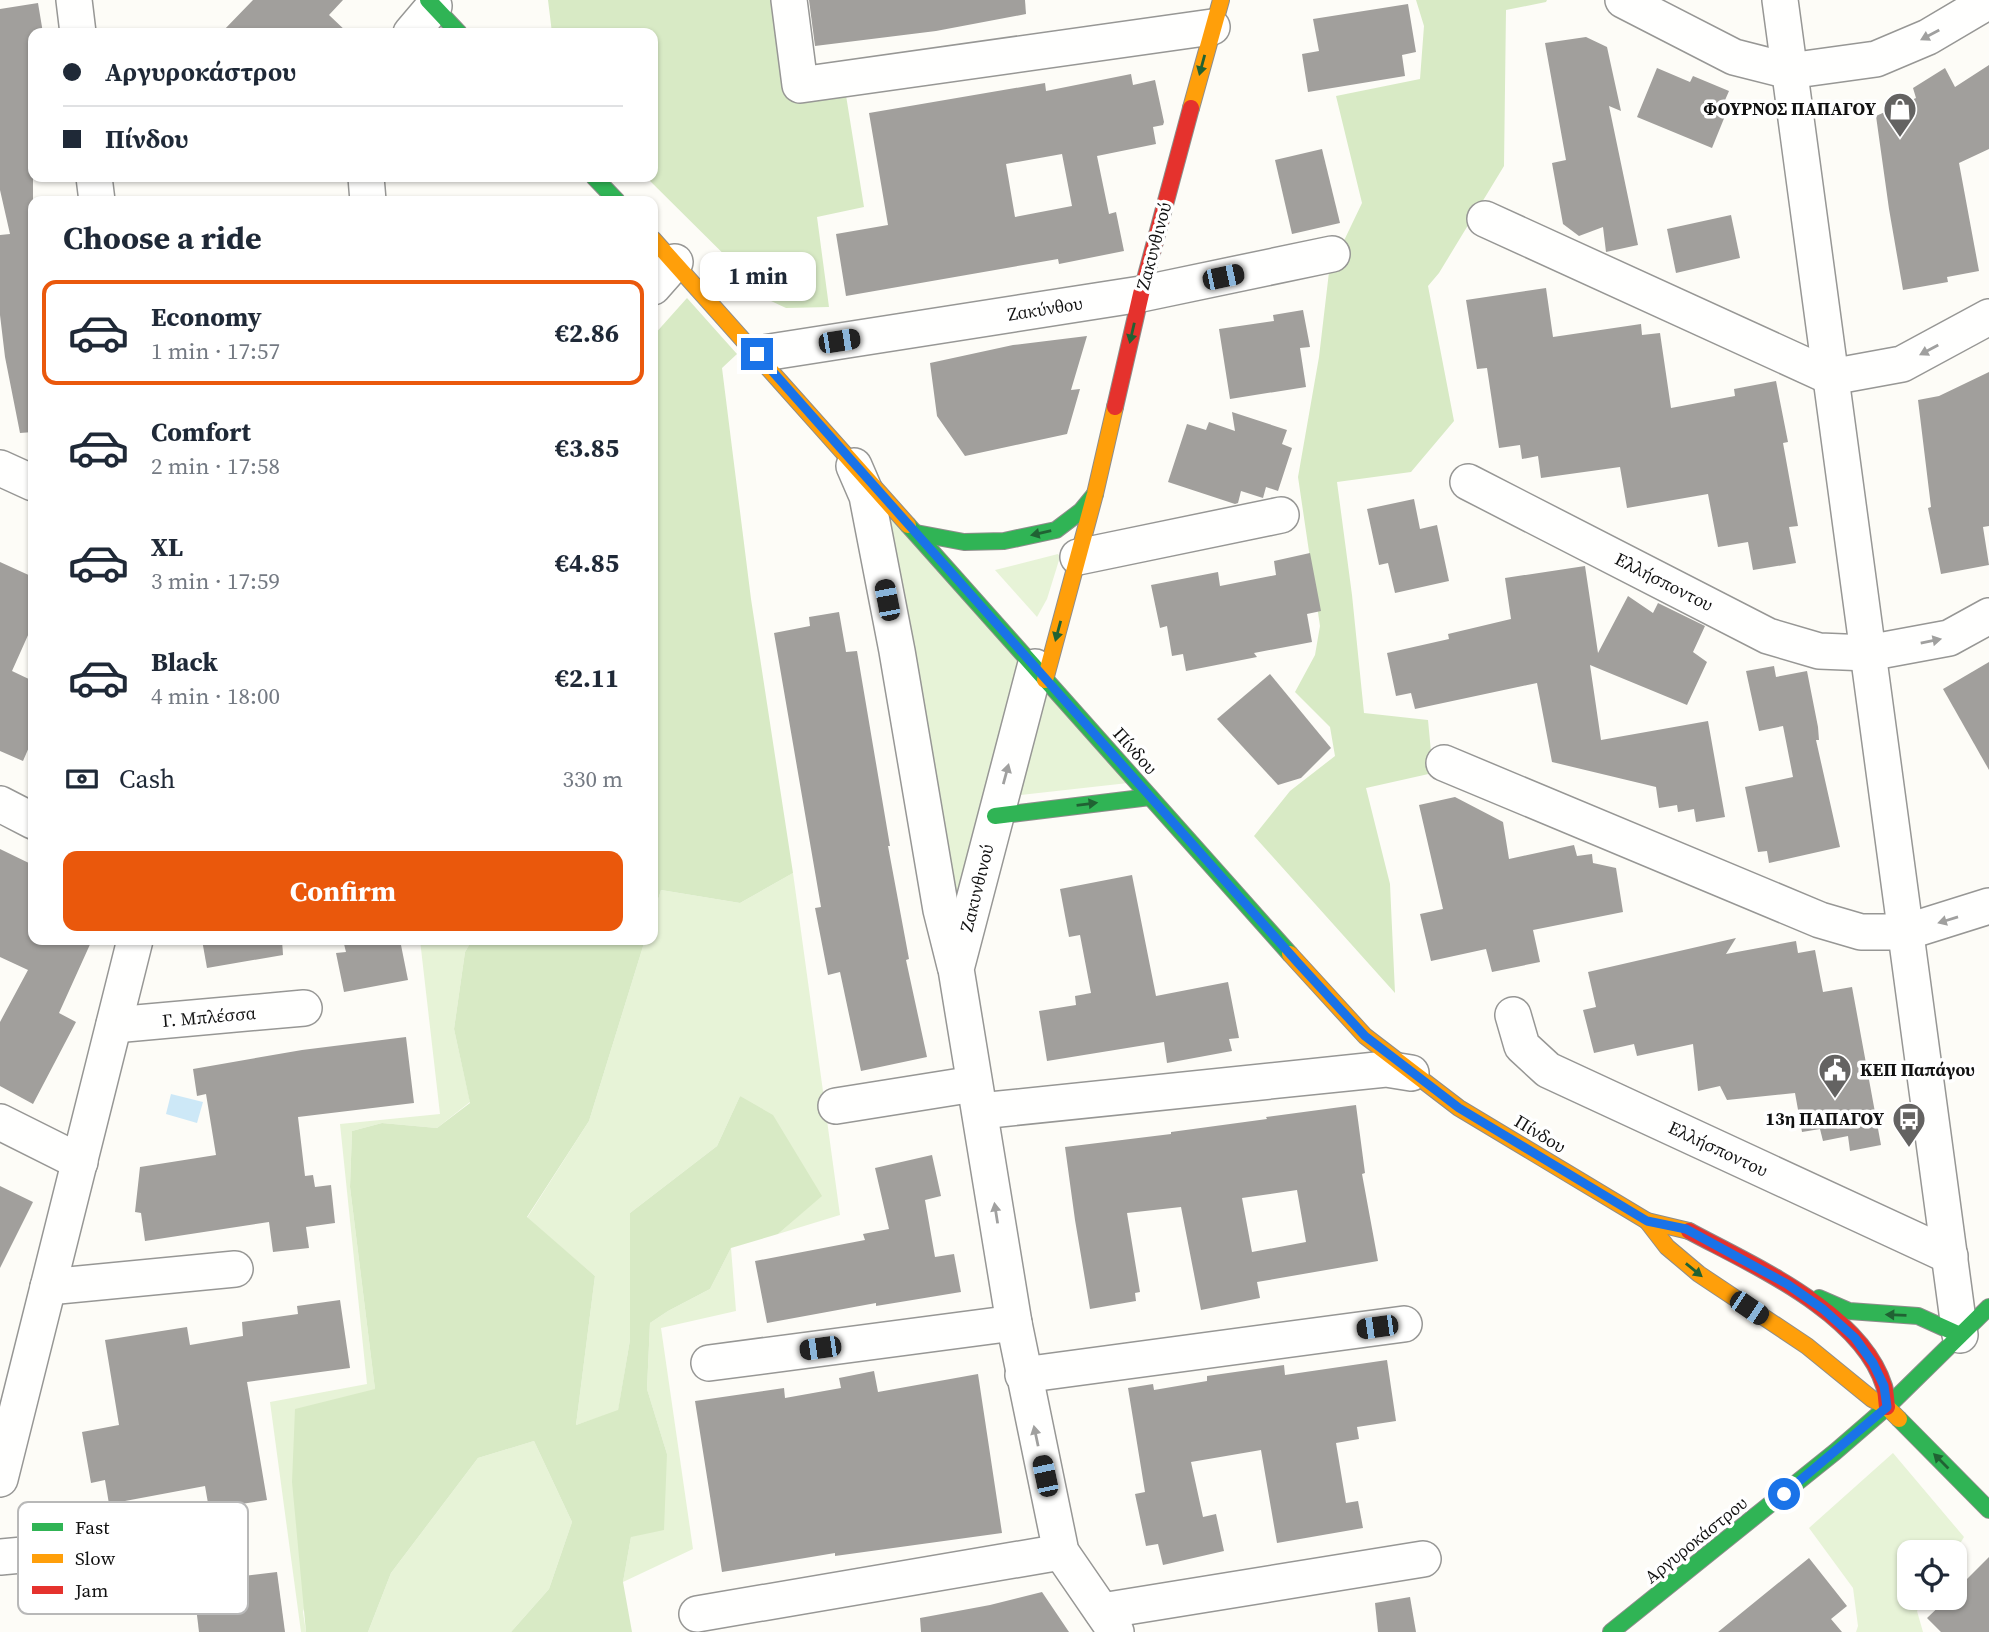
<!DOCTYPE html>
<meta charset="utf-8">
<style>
body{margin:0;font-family:"Source Serif 4",serif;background:#f2f2f3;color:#1f2937;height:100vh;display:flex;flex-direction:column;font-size:26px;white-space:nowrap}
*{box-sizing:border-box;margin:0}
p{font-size:23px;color:#747a83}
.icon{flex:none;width:38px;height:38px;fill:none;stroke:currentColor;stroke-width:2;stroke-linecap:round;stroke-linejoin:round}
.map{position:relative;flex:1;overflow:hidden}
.panel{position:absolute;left:28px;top:196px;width:630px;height:749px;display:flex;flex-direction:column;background:#fff;border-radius:14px;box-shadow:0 2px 5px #0004}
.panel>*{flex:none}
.guide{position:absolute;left:28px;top:28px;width:630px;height:154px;border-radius:14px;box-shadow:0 2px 5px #0004;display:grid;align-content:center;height:154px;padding:0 35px;background:#fff}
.fabs{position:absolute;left:1897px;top:1540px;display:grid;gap:14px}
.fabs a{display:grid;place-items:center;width:70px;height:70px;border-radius:14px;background:#fff;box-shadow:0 2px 5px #0004;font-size:35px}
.end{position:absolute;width:32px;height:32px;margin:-16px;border:9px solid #1a73e8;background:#fff;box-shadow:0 0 0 4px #fff}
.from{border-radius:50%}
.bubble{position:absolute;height:49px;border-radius:14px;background:#fff;box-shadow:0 2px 5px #0004;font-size:23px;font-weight:700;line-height:49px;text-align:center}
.car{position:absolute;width:21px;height:42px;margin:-21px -10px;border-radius:9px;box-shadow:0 0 5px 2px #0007;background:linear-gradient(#222 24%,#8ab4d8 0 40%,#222 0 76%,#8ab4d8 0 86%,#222 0)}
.guide b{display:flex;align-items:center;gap:24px;height:66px;font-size:26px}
.guide b+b{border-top:2px solid #e0e1e3}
.guide i{width:18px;height:18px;background:#1f2937}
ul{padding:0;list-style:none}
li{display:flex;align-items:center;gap:21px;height:105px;margin:0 14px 10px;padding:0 21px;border:4px solid transparent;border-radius:14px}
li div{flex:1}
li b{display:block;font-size:26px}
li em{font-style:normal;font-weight:700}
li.on{border-color:#ea580c}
li>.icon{width:63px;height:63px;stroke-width:1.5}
h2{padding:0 35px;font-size:32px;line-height:84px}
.pay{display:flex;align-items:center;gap:18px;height:77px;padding:0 35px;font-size:26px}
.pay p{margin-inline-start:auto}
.action{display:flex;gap:14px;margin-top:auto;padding:14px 35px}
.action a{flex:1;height:80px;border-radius:14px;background:#ea580c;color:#fff;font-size:28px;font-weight:700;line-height:80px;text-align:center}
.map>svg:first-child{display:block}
.green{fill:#e7f3d7}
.forest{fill:#d8eac5}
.water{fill:#cde8f7}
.building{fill:#a19f9c;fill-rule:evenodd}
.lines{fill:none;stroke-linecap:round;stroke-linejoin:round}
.street-casing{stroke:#979795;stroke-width:38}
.fast-casing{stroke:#8e8d8b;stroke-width:18}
.slow-casing{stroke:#8e8d8b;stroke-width:18}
.jam-casing{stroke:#8e8d8b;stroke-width:18}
.street{stroke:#fffffe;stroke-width:35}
.fast{stroke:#30b455;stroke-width:16}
.slow{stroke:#ff9f0a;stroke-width:16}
.jam{stroke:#e5322d;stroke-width:16}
.oneway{fill:#a0a09f}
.oneway2{fill:#206233}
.route{stroke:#1a73e8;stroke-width:9}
.labels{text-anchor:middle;stroke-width:7;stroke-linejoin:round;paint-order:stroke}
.poi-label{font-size:18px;font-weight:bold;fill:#111;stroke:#fff;text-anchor:end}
.street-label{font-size:18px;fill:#111;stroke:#fff}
.key{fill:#fff;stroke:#b8b8b8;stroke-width:2}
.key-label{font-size:19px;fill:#111}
</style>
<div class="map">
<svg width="1989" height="1632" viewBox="0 0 1989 1632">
<rect width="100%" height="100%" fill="#fdfcf7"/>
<g class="green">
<polygon points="882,504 1032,665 950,921"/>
<polygon points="1058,554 1060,557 1047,599 1037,617 995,570"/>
<polygon points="1047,683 1137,782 1011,796"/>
<polygon points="793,873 840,1215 778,1234 821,1196 740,1096 717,1146 630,1213 630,1340 618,1411 576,1425 595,1276 527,1218 589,1121 645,940 653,940 653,916 661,890 740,903"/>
<polygon points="420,940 472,940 465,952 454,1029 470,1102 437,1128 382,1123 352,1131 350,1187 375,1389 303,1612 306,1632 301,1632 270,1402 367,1384 340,1124 440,1114"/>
<polygon points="731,1248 736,1311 661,1328 693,1549 623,1582 631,1537 667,1454 647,1389 650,1323 668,1311 710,1289"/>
<polygon points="534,1441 572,1522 549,1589 511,1632 368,1632 391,1573 478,1458"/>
<polygon points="1893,1453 1964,1537 1955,1552 1909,1552 1909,1598 1926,1598 1917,1611 1923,1632 1856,1632 1858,1626 1853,1588 1809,1528"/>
</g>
<g class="forest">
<polygon points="548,0 773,0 785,91 844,83 864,207 817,217 829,307 786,308 771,301 646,177 653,177 653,33 552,33"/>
<polygon points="1416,0 1547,0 1546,2 1506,10 1504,166 1439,273 1428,286 1454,421 1411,472 1337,482 1352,595 1364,713 1428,720 1433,773 1366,788 1390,884 1395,993 1254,836 1290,791 1335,756 1330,727 1295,692 1315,655 1320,626 1298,477 1319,357 1329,272 1362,203 1336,96 1420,79 1424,26"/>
<polygon points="687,298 737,354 722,368 751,599 793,873 740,903 661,890 653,916 653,336"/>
<polygon points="472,940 645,940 589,1121 527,1217 595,1276 576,1425 618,1410 630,1340 630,1213 717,1146 740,1096 773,1115 822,1196 778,1234 731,1248 710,1289 668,1311 650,1323 647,1389 667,1454 664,1530 631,1537 623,1582 632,1632 511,1632 549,1589 572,1522 534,1441 478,1458 391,1573 368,1632 306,1632 292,1482 295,1409 375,1389 350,1187 352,1131 382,1123 437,1128 470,1103 454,1029 465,952"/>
</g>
<polygon class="water" points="171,1094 203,1102 197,1123 166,1114"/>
<g class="building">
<polygon points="253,0 343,0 329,15 348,33 221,33"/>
<polygon points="809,0 1025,0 1026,14 936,31 815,46"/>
<polygon points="38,3 43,33 33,33 33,432 20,433 5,357 0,315 0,235 10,234 0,190 0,9"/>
<polygon points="1408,4 1416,52 1402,55 1405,76 1308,92 1302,54 1319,51 1313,19"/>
<polygon points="1586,37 1607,47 1621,111 1609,106 1638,245 1606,252 1603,227 1579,236 1563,224 1552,163 1566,160 1545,43"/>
<polygon points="1989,65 1989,149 1959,163 1979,271 1947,277 1948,282 1903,290 1889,209 1876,116 1916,98 1913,88 1945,68 1955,87"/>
<polygon points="1657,68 1690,82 1693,76 1729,91 1719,114 1725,116 1712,148 1637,117"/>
<path d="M1131,74L1133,85L1155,80L1164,122L1163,125L1153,127L1156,144L1097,156L1109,214L1116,212L1124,251L1059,264L1058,259L846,296L836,234L888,225L869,113L1045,83L1046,91ZM1062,154L1072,206L1015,217L1006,164Z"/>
<polygon points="1322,149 1340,223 1292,234 1275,160"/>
<polygon points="1731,215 1740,258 1676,273 1667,229"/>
<polygon points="1546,288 1553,337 1641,324 1642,335 1660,333 1671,408 1735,396 1734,389 1776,381 1788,442 1783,443 1798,526 1789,527 1796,563 1753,570 1748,542 1718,547 1708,494 1627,508 1620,467 1541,478 1538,456 1522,459 1520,445 1499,448 1487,368 1477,369 1466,300"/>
<polygon points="1303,310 1310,347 1300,348 1306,387 1230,399 1219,329 1274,321 1273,315"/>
<polygon points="1087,336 1071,390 1080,389 1067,434 965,456 937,416 930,363 1013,345"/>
<polygon points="1989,372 1989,526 1983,527 1989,565 1941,574 1928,508 1931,507 1918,400 1939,396"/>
<polygon points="1232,412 1287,430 1282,444 1292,448 1278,491 1266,487 1263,498 1241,491 1238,503 1235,504 1168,482 1187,424 1206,430 1209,422 1235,431"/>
<polygon points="1414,499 1420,529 1437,525 1449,581 1395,593 1388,563 1379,565 1367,509"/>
<polygon points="1310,553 1321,611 1307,614 1312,642 1254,653 1257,657 1186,671 1183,654 1172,656 1167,626 1160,628 1151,585 1218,572 1220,586 1276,575 1274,561"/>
<polygon points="0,562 33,577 33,624 12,671 33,681 33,738 23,761 0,751"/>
<polygon points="1585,566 1598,653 1628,596 1653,613 1658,603 1705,626 1693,652 1707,662 1687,705 1590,665 1601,740 1708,721 1725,817 1696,822 1694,809 1678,812 1677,805 1659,808 1656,787 1552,762 1537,683 1415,709 1411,693 1396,696 1387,653 1449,639 1448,634 1511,619 1505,578"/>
<polygon points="839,612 846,652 857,651 890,846 888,846 909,959 906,960 927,1057 861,1071 840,972 828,975 815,908 821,907 774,633 810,626 809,617"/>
<polygon points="1989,662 1989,770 1943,689"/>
<polygon points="1774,666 1776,677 1807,671 1818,727 1819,740 1816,740 1840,847 1769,863 1767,851 1758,852 1745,787 1793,777 1783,726 1759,731 1746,671"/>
<polygon points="1270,674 1331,748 1301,778 1278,785 1217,719"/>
<polygon points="1455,797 1503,822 1509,859 1574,845 1577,856 1592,854 1593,863 1616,868 1623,912 1533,930 1540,962 1492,972 1486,949 1431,961 1420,914 1443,909 1419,805"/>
<polygon points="0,849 33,865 33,940 92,940 59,1013 76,1022 33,1104 0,1086 0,1022 28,970 0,957"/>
<polygon points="1132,875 1156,996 1228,982 1239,1038 1229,1039 1232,1051 1167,1063 1164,1042 1047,1061 1039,1011 1076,1005 1075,996 1091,993 1080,935 1069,937 1060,889"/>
<polygon points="1736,938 1726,954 1796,941 1798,953 1815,950 1823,992 1852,987 1881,1145 1850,1151 1848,1136 1823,1141 1820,1129 1802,1132 1795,1093 1727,1100 1720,1086 1698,1091 1693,1044 1637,1056 1634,1044 1594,1053 1583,1010 1596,1007 1588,972"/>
<polygon points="202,940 282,940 283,955 207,968"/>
<polygon points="343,940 400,940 408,980 344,992 336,953 346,952"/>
<polygon points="406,1037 414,1103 298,1117 305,1176 313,1175 315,1187 331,1185 335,1223 306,1227 309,1248 273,1252 269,1222 145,1241 141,1213 135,1212 140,1167 216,1155 206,1094 197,1096 193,1069 302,1050"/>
<path d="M1356,1105L1365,1173L1362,1174L1378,1261L1257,1282L1260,1298L1201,1310L1181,1207L1127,1213L1140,1292L1135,1293L1136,1301L1090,1309L1075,1220L1065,1147L1171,1134V1132L1267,1119L1266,1117ZM1297,1190L1306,1242L1252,1252L1242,1198Z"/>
<polygon points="932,1155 941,1196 925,1200 935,1257 954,1254 961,1292 876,1306 876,1303 767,1323 755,1261 865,1240 863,1234 889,1229 875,1168"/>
<polygon points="0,1186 33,1202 0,1268"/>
<polygon points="340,1300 350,1368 247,1382 267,1500 209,1509 205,1486 109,1504 105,1480 91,1483 82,1432 119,1425 105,1340 187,1327 190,1345 243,1336 242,1322 298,1314 297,1306"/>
<polygon points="1387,1360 1396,1421 1357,1427 1359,1439 1336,1443 1346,1503 1358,1501 1363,1528 1277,1543 1261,1450 1191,1462 1203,1517 1216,1514 1224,1551 1163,1565 1158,1544 1146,1546 1135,1494 1145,1492 1128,1388 1153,1384 1154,1390 1207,1381 1207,1376 1284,1365 1285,1375"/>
<polygon points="874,1371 878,1392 978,1374 1002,1533 835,1556 835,1553 722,1572 695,1401 784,1388 785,1398 841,1388 839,1378"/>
<polygon points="1989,1557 1989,1632 1941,1632 1927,1618 1948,1598 1955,1598 1955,1591"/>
<polygon points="1809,1558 1847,1606 1831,1619 1842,1632 1718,1632"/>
<polygon points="277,1572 285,1632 199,1632 193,1582"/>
<polygon points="1042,1592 1069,1632 921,1632 920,1618 990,1605"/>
<polygon points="1410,1597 1416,1632 1378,1632 1375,1603"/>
</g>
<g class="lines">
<defs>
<g id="street">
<polyline points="74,0 78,33"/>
<polyline points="789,0 800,85 1212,27"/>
<polyline points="1623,0 1734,57 1789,71 1876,59 1928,37 1989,1"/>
<polyline points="1780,0 1960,1335"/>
<polyline points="411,33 434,6"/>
<polyline points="94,177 97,201"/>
<polyline points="366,177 368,201"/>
<polyline points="1485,219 1831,377 1902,364 1989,317"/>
<polyline points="653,287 675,262"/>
<polyline points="757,354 1141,294 1332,254"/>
<polyline points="854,466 867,496 897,651 941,910 955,966"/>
<polyline points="0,468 33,483"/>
<polyline points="1468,482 1768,636 1819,651 1868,653 1949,638 1989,616"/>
<polyline points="1078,557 1281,515"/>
<polyline points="1035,667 956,969 1014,1323 1061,1552 1116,1632"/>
<polyline points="1444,763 1820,920 1861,932 1906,932 1989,906"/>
<polyline points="0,804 33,821"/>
<polyline points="1513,1015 1522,1046 1548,1070 1950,1256"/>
<polyline points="114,1025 304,1008"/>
<polyline points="836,1106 974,1084"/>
<polyline points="980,1111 1386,1069 1411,1073"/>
<polyline points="0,1122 80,1162"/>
<polyline points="48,1287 235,1269"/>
<polyline points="709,1363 1014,1323"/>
<polyline points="1023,1375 1404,1324"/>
<polyline points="0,1479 135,940"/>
<polyline points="0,1557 182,1540"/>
<polyline points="1102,1611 1423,1559"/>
<polyline points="697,1614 1061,1552"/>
</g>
<g id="fast">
<polyline points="428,0 459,33"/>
<polyline points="594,177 617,201"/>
<polyline points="908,525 1290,954"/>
<polyline points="916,533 964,542 1004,541 1056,530 1081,511 1095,494"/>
<polyline points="995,816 1150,797"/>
<polyline points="1819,1298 1849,1311 1918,1316 1960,1335"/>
<polyline points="1899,1419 1989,1510"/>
<polyline points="1611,1632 1835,1452 1887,1407 1989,1307"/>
</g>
<g id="slow">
<polyline points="1191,108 1221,0"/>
<polyline points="653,239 908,525"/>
<polyline points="1045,680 1095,494 1115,407"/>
<polyline points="1290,954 1365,1036 1459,1108 1647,1221 1689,1231"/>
<polyline points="1647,1221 1667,1247 1699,1274 1807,1346 1872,1399 1887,1407 1899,1419"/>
</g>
<g id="jam">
<polyline points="1115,407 1141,294 1191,108"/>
<path d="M1689,1231C1752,1265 1861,1312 1884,1386C1886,1392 1886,1400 1887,1407"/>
</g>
</defs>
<use href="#street" class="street-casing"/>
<use href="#fast" class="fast-casing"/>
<use href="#slow" class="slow-casing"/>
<use href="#jam" class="jam-casing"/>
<use href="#street" class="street"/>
<use href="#fast" class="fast"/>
<use href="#slow" class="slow"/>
<use href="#jam" class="jam"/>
</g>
<defs><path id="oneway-solid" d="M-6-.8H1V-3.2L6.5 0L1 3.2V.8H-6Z" transform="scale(1.75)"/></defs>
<g class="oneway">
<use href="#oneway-solid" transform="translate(1930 35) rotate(152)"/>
<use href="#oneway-solid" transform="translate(1929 350) rotate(152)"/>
<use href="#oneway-solid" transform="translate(1931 641) rotate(-11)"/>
<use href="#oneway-solid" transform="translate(1006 774) rotate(-75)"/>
<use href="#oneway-solid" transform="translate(1948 920) rotate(163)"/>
<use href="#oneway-solid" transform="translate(996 1213) rotate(-99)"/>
<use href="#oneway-solid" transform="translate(1036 1436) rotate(-102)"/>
</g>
<g class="oneway2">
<use href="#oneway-solid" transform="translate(1202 65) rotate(105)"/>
<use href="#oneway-solid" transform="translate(1132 333) rotate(103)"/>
<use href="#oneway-solid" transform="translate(1041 533) rotate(167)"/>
<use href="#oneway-solid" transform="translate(1058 631) rotate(105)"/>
<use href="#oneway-solid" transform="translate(1087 804) rotate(-7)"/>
<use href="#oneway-solid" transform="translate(1694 1270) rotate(39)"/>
<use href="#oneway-solid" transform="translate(1896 1315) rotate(-178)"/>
<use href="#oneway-solid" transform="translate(1941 1461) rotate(-135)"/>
</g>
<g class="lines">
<polyline class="route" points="757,354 1298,963 1365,1036 1459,1108 1647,1221 1686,1229 1787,1284 1823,1309 1855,1338 1873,1363 1884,1386 1887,1407 1784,1494"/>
</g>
<defs>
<symbol id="shop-pin" viewBox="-11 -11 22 30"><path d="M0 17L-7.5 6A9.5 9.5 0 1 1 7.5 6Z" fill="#646362" stroke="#fff"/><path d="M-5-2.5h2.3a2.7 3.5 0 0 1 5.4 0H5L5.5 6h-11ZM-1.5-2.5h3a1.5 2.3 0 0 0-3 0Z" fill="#fff"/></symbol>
<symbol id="civic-pin" viewBox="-11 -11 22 30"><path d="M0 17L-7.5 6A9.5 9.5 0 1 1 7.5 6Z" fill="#646362" stroke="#fff"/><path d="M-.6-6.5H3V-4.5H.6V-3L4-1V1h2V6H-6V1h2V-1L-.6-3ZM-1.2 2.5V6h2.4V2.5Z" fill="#fff"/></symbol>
<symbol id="bus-pin" viewBox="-11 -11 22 30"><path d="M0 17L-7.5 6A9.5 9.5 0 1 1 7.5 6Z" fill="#646362" stroke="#fff"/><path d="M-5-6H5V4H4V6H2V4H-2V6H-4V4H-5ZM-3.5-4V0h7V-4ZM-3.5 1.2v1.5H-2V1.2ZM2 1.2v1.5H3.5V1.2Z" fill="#fff"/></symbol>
</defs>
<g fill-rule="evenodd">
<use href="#shop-pin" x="1881" y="90" width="38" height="52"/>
<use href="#civic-pin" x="1816" y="1051" width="38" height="52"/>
<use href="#bus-pin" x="1890" y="1100" width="38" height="52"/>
</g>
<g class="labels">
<g class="poi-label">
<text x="1876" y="115">ΦΟΥΡΝΟΣ ΠΑΠΑΓΟΥ</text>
<text x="1860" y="1076" text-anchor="start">ΚΕΠ Παπάγου</text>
<text x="1884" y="1125">13η ΠΑΠΑΓΟΥ</text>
</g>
<g class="street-label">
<text transform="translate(1154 246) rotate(-75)" y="6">Ζακυνθινού</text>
<text transform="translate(1045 309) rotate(-9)" y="6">Ζακύνθου</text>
<text transform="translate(1664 582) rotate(27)" y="6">Ελλήσποντου</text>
<text transform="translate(1135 751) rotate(48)" y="6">Πίνδου</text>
<text transform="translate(977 888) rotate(-76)" y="6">Ζακυνθινού</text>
<text transform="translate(209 1017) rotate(-5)" y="6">Γ. Μπλέσσα</text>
<text transform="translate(1540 1134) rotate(31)" y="6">Πίνδου</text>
<text transform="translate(1718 1149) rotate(25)" y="6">Ελλήσποντου</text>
<text transform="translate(1696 1540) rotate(-39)" y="6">Αργυροκάστρου</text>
</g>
</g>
<rect x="18" y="1502" width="230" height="112" rx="10" class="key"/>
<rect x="32" y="1523" width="31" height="8" fill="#30b455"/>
<rect x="32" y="1554" width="31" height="9" fill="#ff9f0a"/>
<rect x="32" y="1586" width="31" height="8" fill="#e5322d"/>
<g class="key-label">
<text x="75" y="1534">Fast</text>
<text x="75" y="1565">Slow</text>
<text x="75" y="1597">Jam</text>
</g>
</svg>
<div class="fabs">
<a><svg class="icon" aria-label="locate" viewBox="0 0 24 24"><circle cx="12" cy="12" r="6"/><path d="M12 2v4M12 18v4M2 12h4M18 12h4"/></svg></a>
</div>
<i class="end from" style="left:1784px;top:1494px"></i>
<i class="end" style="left:757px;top:354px"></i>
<div class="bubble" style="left:700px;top:252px;width:116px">1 min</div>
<i class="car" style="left:1223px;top:277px;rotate:78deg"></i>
<i class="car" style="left:839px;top:341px;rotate:81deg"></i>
<i class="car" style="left:887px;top:600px;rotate:349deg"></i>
<i class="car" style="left:1749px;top:1308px;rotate:124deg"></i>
<i class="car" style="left:1377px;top:1327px;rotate:262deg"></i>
<i class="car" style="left:820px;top:1348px;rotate:262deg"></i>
<i class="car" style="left:1045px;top:1476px;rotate:348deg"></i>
<div class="guide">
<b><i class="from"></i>Αργυροκάστρου</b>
<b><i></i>Πίνδου</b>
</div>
<section class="panel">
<h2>Choose a ride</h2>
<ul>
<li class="on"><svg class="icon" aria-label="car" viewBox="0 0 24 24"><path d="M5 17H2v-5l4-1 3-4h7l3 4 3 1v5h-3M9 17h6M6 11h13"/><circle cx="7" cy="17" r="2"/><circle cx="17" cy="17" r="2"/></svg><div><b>Economy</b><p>1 min · 17:57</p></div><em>€2.86</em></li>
<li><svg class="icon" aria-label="car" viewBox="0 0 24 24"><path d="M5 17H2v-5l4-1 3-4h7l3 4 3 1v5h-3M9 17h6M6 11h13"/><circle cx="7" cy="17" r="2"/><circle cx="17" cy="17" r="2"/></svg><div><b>Comfort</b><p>2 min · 17:58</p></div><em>€3.85</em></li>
<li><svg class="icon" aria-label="car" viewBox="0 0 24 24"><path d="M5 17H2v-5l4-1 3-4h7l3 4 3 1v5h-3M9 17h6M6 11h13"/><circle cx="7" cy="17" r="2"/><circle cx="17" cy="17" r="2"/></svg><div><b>XL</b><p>3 min · 17:59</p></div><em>€4.85</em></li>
<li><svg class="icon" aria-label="car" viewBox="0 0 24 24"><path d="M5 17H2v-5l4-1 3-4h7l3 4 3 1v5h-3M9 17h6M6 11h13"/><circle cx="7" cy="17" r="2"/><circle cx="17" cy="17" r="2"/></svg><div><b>Black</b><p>4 min · 18:00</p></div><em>€2.11</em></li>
</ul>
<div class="pay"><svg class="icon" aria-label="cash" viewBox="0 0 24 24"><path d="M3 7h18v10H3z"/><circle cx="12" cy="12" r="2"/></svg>Cash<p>330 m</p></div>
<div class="action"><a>Confirm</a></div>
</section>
</div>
